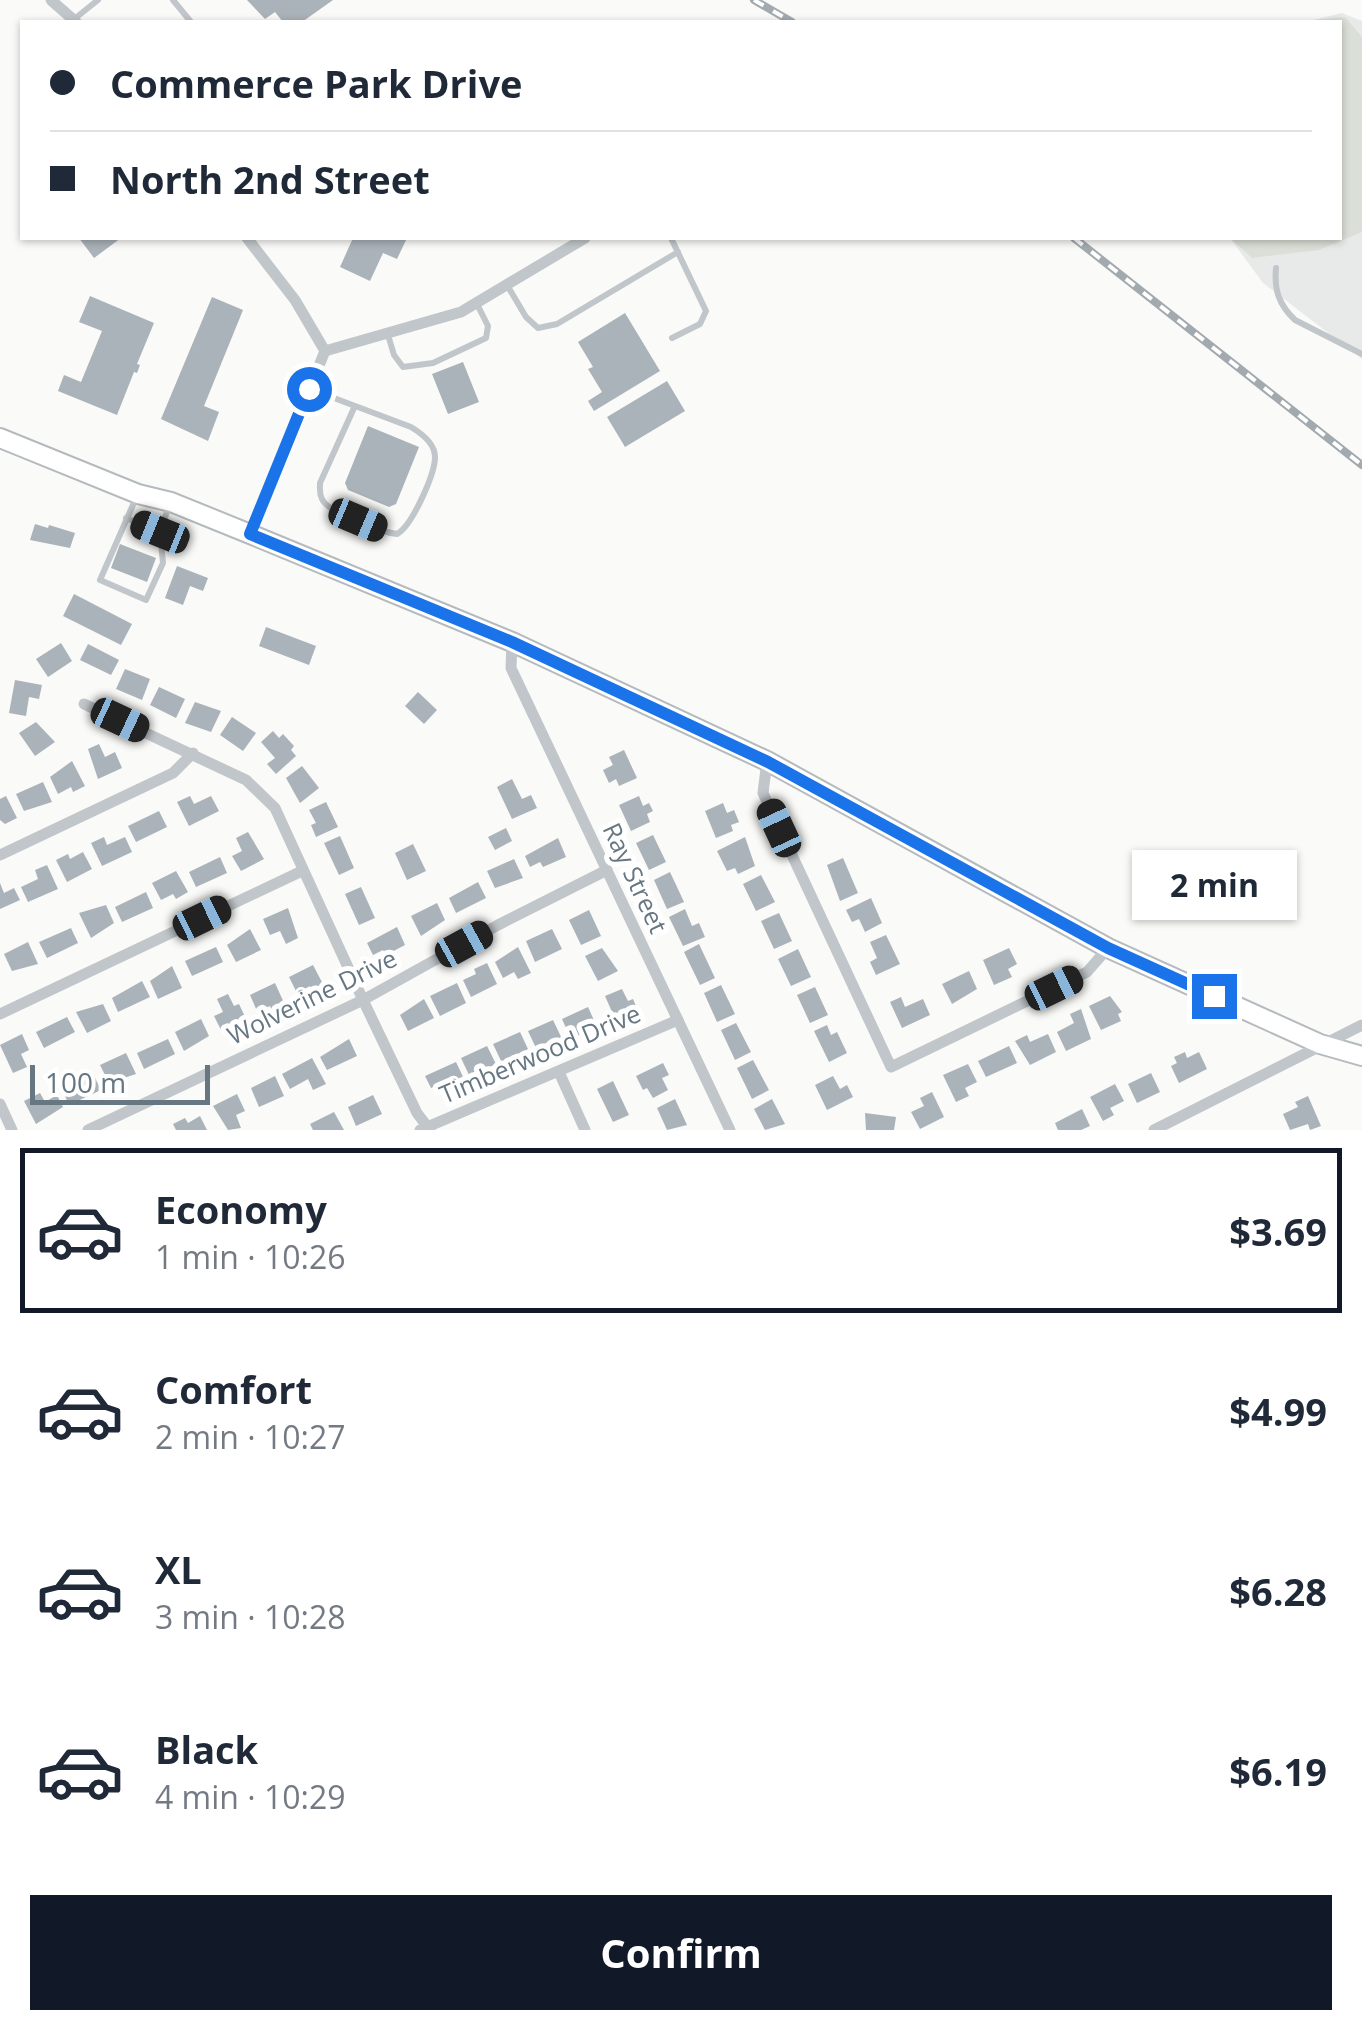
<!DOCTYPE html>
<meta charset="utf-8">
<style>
body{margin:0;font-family:"Open Sans",sans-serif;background:#f2f2f3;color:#1f2937;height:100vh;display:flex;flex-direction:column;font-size:38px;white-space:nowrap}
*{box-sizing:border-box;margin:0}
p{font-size:32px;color:#747a83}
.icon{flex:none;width:55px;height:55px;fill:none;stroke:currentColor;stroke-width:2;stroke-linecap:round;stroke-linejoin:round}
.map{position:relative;height:1130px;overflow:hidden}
.sheet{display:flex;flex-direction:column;background:#fff;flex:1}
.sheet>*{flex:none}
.top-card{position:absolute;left:20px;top:20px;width:1322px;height:220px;border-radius:0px;box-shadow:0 2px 8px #0004;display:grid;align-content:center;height:220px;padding:0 30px;background:#fff}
.scale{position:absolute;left:30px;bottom:25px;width:180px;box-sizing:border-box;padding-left:10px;border:5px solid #667782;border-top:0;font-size:28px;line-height:35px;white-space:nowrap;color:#667782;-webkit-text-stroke:8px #fff;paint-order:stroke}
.end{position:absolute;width:45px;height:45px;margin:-22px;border:12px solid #1a73e8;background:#fff;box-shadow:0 0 0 5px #fff}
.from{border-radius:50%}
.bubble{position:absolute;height:70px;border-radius:0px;background:#fff;box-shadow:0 2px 8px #0004;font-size:32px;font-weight:700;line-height:70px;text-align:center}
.car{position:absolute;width:30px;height:60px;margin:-30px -15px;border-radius:12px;box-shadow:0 0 8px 2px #0007;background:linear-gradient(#222 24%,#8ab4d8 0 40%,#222 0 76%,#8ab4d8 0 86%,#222 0)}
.top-card b{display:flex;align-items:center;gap:35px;height:95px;font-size:38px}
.top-card b+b{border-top:2px solid #e0e1e3}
.top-card i{width:25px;height:25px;background:#1f2937}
ul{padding:18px 0 0;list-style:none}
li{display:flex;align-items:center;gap:30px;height:165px;margin:0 20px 15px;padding:0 10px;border:5px solid transparent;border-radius:0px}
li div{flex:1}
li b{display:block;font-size:38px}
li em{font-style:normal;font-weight:700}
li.on{border-color:#111827}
li>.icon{width:90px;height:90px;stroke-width:1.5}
.cta{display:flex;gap:20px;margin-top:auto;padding:20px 30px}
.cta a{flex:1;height:115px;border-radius:0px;background:#111827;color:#fff;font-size:40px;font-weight:700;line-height:115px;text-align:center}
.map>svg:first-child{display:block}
.built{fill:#e8e9e9}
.green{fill:#dadfd7}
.building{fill:#aab3b9}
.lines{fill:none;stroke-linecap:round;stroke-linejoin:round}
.primary-casing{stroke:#b5babe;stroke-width:22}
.service{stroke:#c1c6ca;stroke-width:6}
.minor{stroke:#c1c6ca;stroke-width:11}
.primary{stroke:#fff;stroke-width:18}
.rail-casing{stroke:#a3aaaf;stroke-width:8}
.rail{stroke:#fff;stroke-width:4;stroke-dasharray:11;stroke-linecap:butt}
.route{stroke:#1a73e8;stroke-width:12}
.labels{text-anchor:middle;stroke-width:10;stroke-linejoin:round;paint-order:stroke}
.street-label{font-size:25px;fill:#667782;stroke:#fff}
</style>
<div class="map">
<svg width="1362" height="1130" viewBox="0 0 1362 1130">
<rect width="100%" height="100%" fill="#fafaf8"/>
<polygon class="built" points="1342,13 1362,21 1362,359 1263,283 1230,238 1340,238 1340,22 1305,22"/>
<polygon class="green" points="1345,17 1362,37 1362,232 1319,250 1252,258 1230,238 1340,238 1340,22 1299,22"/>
<g class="building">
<polygon points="247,0 333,0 302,22 283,22 275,12 265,19"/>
<polygon points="79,238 121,238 94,258"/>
<polygon points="353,238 407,238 397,259 383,253 370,281 340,267"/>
<polygon points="90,296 154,323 137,364 140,365 137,373 134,372 117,415 58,391 64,375 81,382 102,331 79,322"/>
<polygon points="212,297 243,310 204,406 219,412 208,441 161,419"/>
<polygon points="625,313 660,371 594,411 588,401 602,392 588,369 593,367 578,342"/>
<polygon points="463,362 479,402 448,414 432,374"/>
<polygon points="667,381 685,411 625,447 607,417"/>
<polygon points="368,426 419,447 396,504 389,507 348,490 345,483"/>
<polygon points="35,524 48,528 49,525 75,533 70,548 30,540"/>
<polygon points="120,544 156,558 147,582 111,568"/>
<polygon points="177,566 208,578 203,591 190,586 183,605 165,598"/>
<polygon points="74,594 132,624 121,645 63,616"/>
<polygon points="266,627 316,646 309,665 259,646"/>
<polygon points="61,643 72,661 48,677 36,659"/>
<polygon points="88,644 119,660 111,675 80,660"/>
<polygon points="125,669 150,679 142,700 116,689"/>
<polygon points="15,680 42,685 39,699 29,697 26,716 9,713"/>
<polygon points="159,687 185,699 176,718 150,705"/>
<polygon points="418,692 437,710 424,724 405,706"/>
<polygon points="195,702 221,711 211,732 185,723"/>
<polygon points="232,717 256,733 243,751 220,735"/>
<polygon points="36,722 55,742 35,756 19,733"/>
<polygon points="273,731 279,738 283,734 294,746 291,750 296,756 276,774 267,764 275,758 261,742"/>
<polygon points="99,744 105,757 115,752 122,768 98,779 88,749"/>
<polygon points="624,750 637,778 619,786 616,779 609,783 603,770 613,765 609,757"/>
<polygon points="72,761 85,786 73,792 71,787 58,794 50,777"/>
<polygon points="302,766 319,788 300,803 286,778"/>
<polygon points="512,779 522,799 531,795 537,808 512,819 497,787"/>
<polygon points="43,782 52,802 24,811 16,794"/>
<polygon points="6,796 17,818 5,824 0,820 0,799"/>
<polygon points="190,796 194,804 211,796 219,811 189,826 177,802"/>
<polygon points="639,796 643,806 649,803 653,811 647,814 650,822 631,831 619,805"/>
<polygon points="326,802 338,827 316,837 311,825 316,823 309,810"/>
<polygon points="723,803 727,813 734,810 739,822 731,825 733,831 716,838 705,811"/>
<polygon points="159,811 167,827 136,842 128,826"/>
<polygon points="506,828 512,841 495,850 488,837"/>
<polygon points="248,832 264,859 241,871 232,856 242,851 236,838"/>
<polygon points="653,835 666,862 649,870 636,843"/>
<polygon points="340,836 354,868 339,875 324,843"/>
<polygon points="104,837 107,845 125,837 132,852 102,866 91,843"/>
<polygon points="745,837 755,866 738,874 735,868 727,871 717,851"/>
<polygon points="558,838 566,857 543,867 540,862 530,867 525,856"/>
<polygon points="413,844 426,871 407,880 395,853"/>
<polygon points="83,852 92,869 67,882 56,860 68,854 70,859"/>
<polygon points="220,857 227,873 196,887 189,872"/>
<polygon points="843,858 858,893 840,901 827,865"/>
<polygon points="514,859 523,878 495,888 487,871"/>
<polygon points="47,865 58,889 28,902 21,887 38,879 35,870"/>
<polygon points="176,871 188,892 176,899 173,894 161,900 152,883"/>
<polygon points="670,872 684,902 667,909 654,880"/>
<polygon points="761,875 775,902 756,911 743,884"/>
<polygon points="478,882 486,898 456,913 449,898"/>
<polygon points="0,883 4,893 14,888 20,900 0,909"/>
<polygon points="361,887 375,918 359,925 345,894"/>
<polygon points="146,892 153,908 122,922 115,907"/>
<polygon points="871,898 882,923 865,932 859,919 852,922 846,910"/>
<polygon points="437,903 445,920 421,936 411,916"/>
<polygon points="106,905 114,923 91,938 79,913"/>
<polygon points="288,908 298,938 286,944 280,931 270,935 263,919"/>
<polygon points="685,909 692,926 699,923 705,937 683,946 669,917"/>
<polygon points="589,910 601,936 581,945 569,920"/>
<polygon points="779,913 792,941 774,949 761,921"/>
<polygon points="397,927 405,945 386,955 383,950 373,955 367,943"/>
<polygon points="71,928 78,943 47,958 39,942"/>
<polygon points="250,929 261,950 236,962 227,945"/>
<polygon points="552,929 562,949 535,962 526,941"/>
<polygon points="886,935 900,964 876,975 870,962 877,958 870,942"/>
<polygon points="28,942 38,964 12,971 4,954"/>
<polygon points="699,944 715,978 700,985 684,952"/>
<polygon points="216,947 223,962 192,976 185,961"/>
<polygon points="518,947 531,973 518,979 514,972 503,978 495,962"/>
<polygon points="602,948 618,971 598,981 585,956"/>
<polygon points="1009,948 1017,964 1008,969 1012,977 994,985 983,960"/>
<polygon points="798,949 811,977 791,986 778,959"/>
<polygon points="487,963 497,984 471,997 463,980 476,974 474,969"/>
<polygon points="313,965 324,986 312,992 310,986 297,993 289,977"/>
<polygon points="172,966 182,988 158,999 150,981"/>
<polygon points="969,971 977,989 952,1004 942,984"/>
<polygon points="142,981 150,997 118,1012 112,998"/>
<polygon points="275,983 285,1005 272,1011 270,1006 257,1011 250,995"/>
<polygon points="457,983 466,1003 440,1016 430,996"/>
<polygon points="721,985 735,1014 717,1022 704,993"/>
<polygon points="815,987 828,1015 810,1023 797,995"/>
<polygon points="622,989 628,1001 633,999 638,1011 616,1021 605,996"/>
<polygon points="228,994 234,1006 239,1004 247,1021 222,1032 214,1016 223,1012 217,999"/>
<polygon points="1110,996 1122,1012 1118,1014 1121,1021 1101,1030 1089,1006"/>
<polygon points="901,997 905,1007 923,999 930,1015 902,1028 890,1002"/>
<polygon points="424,999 434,1018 408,1031 400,1015"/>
<polygon points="103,1004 111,1021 87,1033 76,1012"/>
<polygon points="588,1007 597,1027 571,1039 562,1019"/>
<polygon points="1081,1009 1091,1039 1066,1051 1057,1032 1074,1023 1070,1014"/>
<polygon points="67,1017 75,1032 44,1048 36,1032"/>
<polygon points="201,1019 209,1036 184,1051 175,1032"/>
<polygon points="553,1020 563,1041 551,1047 548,1042 536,1048 528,1031"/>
<polygon points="736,1023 751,1052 735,1060 721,1030"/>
<polygon points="827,1025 831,1035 837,1032 847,1053 829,1062 814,1031"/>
<polygon points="520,1032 528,1049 503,1065 493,1044"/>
<polygon points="22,1034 29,1050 21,1054 27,1067 13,1073 0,1045"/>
<polygon points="1048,1034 1056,1052 1030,1065 1015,1041 1027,1035 1030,1042"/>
<polygon points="168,1039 175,1054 144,1069 137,1053"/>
<polygon points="349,1039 357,1056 327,1070 320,1057"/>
<polygon points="487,1046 496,1064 470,1077 461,1058"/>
<polygon points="1009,1046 1017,1063 986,1077 978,1061"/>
<polygon points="1185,1052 1187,1058 1199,1052 1207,1069 1179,1083 1171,1066 1177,1063 1174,1057"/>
<polygon points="126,1053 136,1074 109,1083 100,1065"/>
<polygon points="312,1058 326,1084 313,1090 308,1079 290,1089 282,1074"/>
<polygon points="753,1060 769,1090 752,1099 737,1068"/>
<polygon points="456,1062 464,1079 444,1088 442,1084 431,1088 425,1076"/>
<polygon points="663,1063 669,1075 662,1078 668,1090 653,1098 647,1088 643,1090 636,1076"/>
<polygon points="968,1064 977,1082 965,1088 969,1096 956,1102 943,1075"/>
<polygon points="1151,1073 1160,1092 1137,1103 1128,1084"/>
<polygon points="93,1074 101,1090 69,1105 62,1089"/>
<polygon points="275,1076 284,1096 259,1107 251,1088"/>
<polygon points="833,1076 840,1089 847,1085 853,1097 827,1110 815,1085"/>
<polygon points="613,1081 629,1115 613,1122 597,1089"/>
<polygon points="1115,1084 1124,1101 1110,1108 1114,1115 1103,1121 1090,1097"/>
<polygon points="932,1092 944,1117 920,1129 911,1112 924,1106 920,1098"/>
<polygon points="40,1093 45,1102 57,1095 63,1107 36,1124 24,1101"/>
<polygon points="237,1094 245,1111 236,1115 241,1128 228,1130 213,1106"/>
<polygon points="373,1095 382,1114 356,1126 348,1107"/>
<polygon points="1308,1096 1321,1126 1310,1130 1308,1124 1290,1130 1283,1114 1298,1107 1295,1102"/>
<polygon points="675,1099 687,1125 667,1130 657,1108"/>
<polygon points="772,1099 785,1124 765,1130 754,1109"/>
<polygon points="1082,1109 1090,1126 1081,1130 1058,1130 1055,1123"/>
<polygon points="334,1112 344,1130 313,1130 310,1124"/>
<polygon points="865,1113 896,1117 894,1130 866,1130"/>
<polygon points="200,1116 207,1130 176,1130 173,1124 185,1118 188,1123"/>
</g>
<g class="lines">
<defs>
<polyline id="primary" points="0,438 138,494 171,502 250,534 512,642 767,761 1108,948 1320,1044 1362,1056"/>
</defs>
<use href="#primary" class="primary-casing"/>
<g class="service">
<polyline points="173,0 191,22"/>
<polyline points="73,20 98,0"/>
<polyline points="671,238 706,311 700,324 672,338"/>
<path d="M1276,268C1274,290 1279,305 1295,320L1362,354"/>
<polyline points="507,285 526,317 538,328 557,324 678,252"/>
<polyline points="388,335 394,355 403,367 433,363 486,338 488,326 477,304"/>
<path d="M310,389L411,427C421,433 435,443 435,457C435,474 412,526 397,534C381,532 329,514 322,499C319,493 320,489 320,483L354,408"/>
<polyline points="136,498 100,580 146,600 163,563 160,532 170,503"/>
<polyline points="126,518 160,532"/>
</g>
<g class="minor">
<polyline points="51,0 76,22"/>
<polyline points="247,238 295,300 325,351 250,534"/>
<polyline points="325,351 461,312 585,238"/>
<polyline points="512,642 511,668 730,1130"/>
<polyline points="84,704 246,780 275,808 363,1000 417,1113 430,1130"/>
<polyline points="767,761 763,793 891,1067 1087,972 1108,948"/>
<polyline points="0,855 173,773 193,753"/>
<polyline points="0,1014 302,871"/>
<polyline points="559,1072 585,1130"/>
<polyline points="0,1104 12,1130"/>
<polyline points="88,1130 363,1000 498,925 607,870"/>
<polyline points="420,1130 678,1020"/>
<polyline points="1154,1130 1362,1025"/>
</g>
<use href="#primary" class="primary"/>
<defs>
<g id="rail">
<polyline points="754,0 792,22"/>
<polyline points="1074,238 1362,465"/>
</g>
</defs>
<use href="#rail" class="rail-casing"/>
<use href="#rail" class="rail"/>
</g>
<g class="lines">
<polyline class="route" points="309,389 250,534 512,642 768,762 1108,948 1214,996"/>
</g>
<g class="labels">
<g class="street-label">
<text transform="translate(635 878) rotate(65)" y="9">Ray Street</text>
<text transform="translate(312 997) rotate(-26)" y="9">Wolverine Drive</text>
<text transform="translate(540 1054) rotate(-23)" y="9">Timberwood Drive</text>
</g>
</g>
</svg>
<div class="scale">100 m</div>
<i class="end from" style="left:309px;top:389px"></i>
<i class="end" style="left:1214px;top:996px"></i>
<div class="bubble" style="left:1132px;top:850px;width:165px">2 min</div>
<i class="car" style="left:358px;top:520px;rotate:113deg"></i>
<i class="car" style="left:160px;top:532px;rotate:292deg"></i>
<i class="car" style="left:120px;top:720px;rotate:115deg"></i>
<i class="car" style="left:779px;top:828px;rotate:335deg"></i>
<i class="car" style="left:202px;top:918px;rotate:64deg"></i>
<i class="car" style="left:464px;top:944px;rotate:61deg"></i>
<i class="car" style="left:1054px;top:988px;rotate:64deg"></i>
<div class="top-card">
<b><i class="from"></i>Commerce Park Drive</b>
<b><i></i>North 2nd Street</b>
</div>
</div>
<section class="sheet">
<ul>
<li class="on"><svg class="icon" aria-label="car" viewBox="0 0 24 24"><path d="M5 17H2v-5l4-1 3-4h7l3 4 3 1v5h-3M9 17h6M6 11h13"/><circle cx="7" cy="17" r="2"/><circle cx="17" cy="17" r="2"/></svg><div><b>Economy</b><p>1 min · 10:26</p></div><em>$3.69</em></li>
<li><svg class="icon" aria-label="car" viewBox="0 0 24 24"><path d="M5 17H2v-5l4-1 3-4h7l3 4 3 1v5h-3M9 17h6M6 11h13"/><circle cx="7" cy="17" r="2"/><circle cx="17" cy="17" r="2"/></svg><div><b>Comfort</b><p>2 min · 10:27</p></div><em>$4.99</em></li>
<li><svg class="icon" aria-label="car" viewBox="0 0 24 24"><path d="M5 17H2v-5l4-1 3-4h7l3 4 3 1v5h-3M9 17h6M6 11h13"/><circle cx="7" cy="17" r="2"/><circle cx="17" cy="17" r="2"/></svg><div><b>XL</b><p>3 min · 10:28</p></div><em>$6.28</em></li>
<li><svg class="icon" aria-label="car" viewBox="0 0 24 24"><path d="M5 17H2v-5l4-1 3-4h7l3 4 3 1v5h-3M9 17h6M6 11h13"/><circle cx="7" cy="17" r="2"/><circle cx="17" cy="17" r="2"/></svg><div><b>Black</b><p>4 min · 10:29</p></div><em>$6.19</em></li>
</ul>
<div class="cta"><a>Confirm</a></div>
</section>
